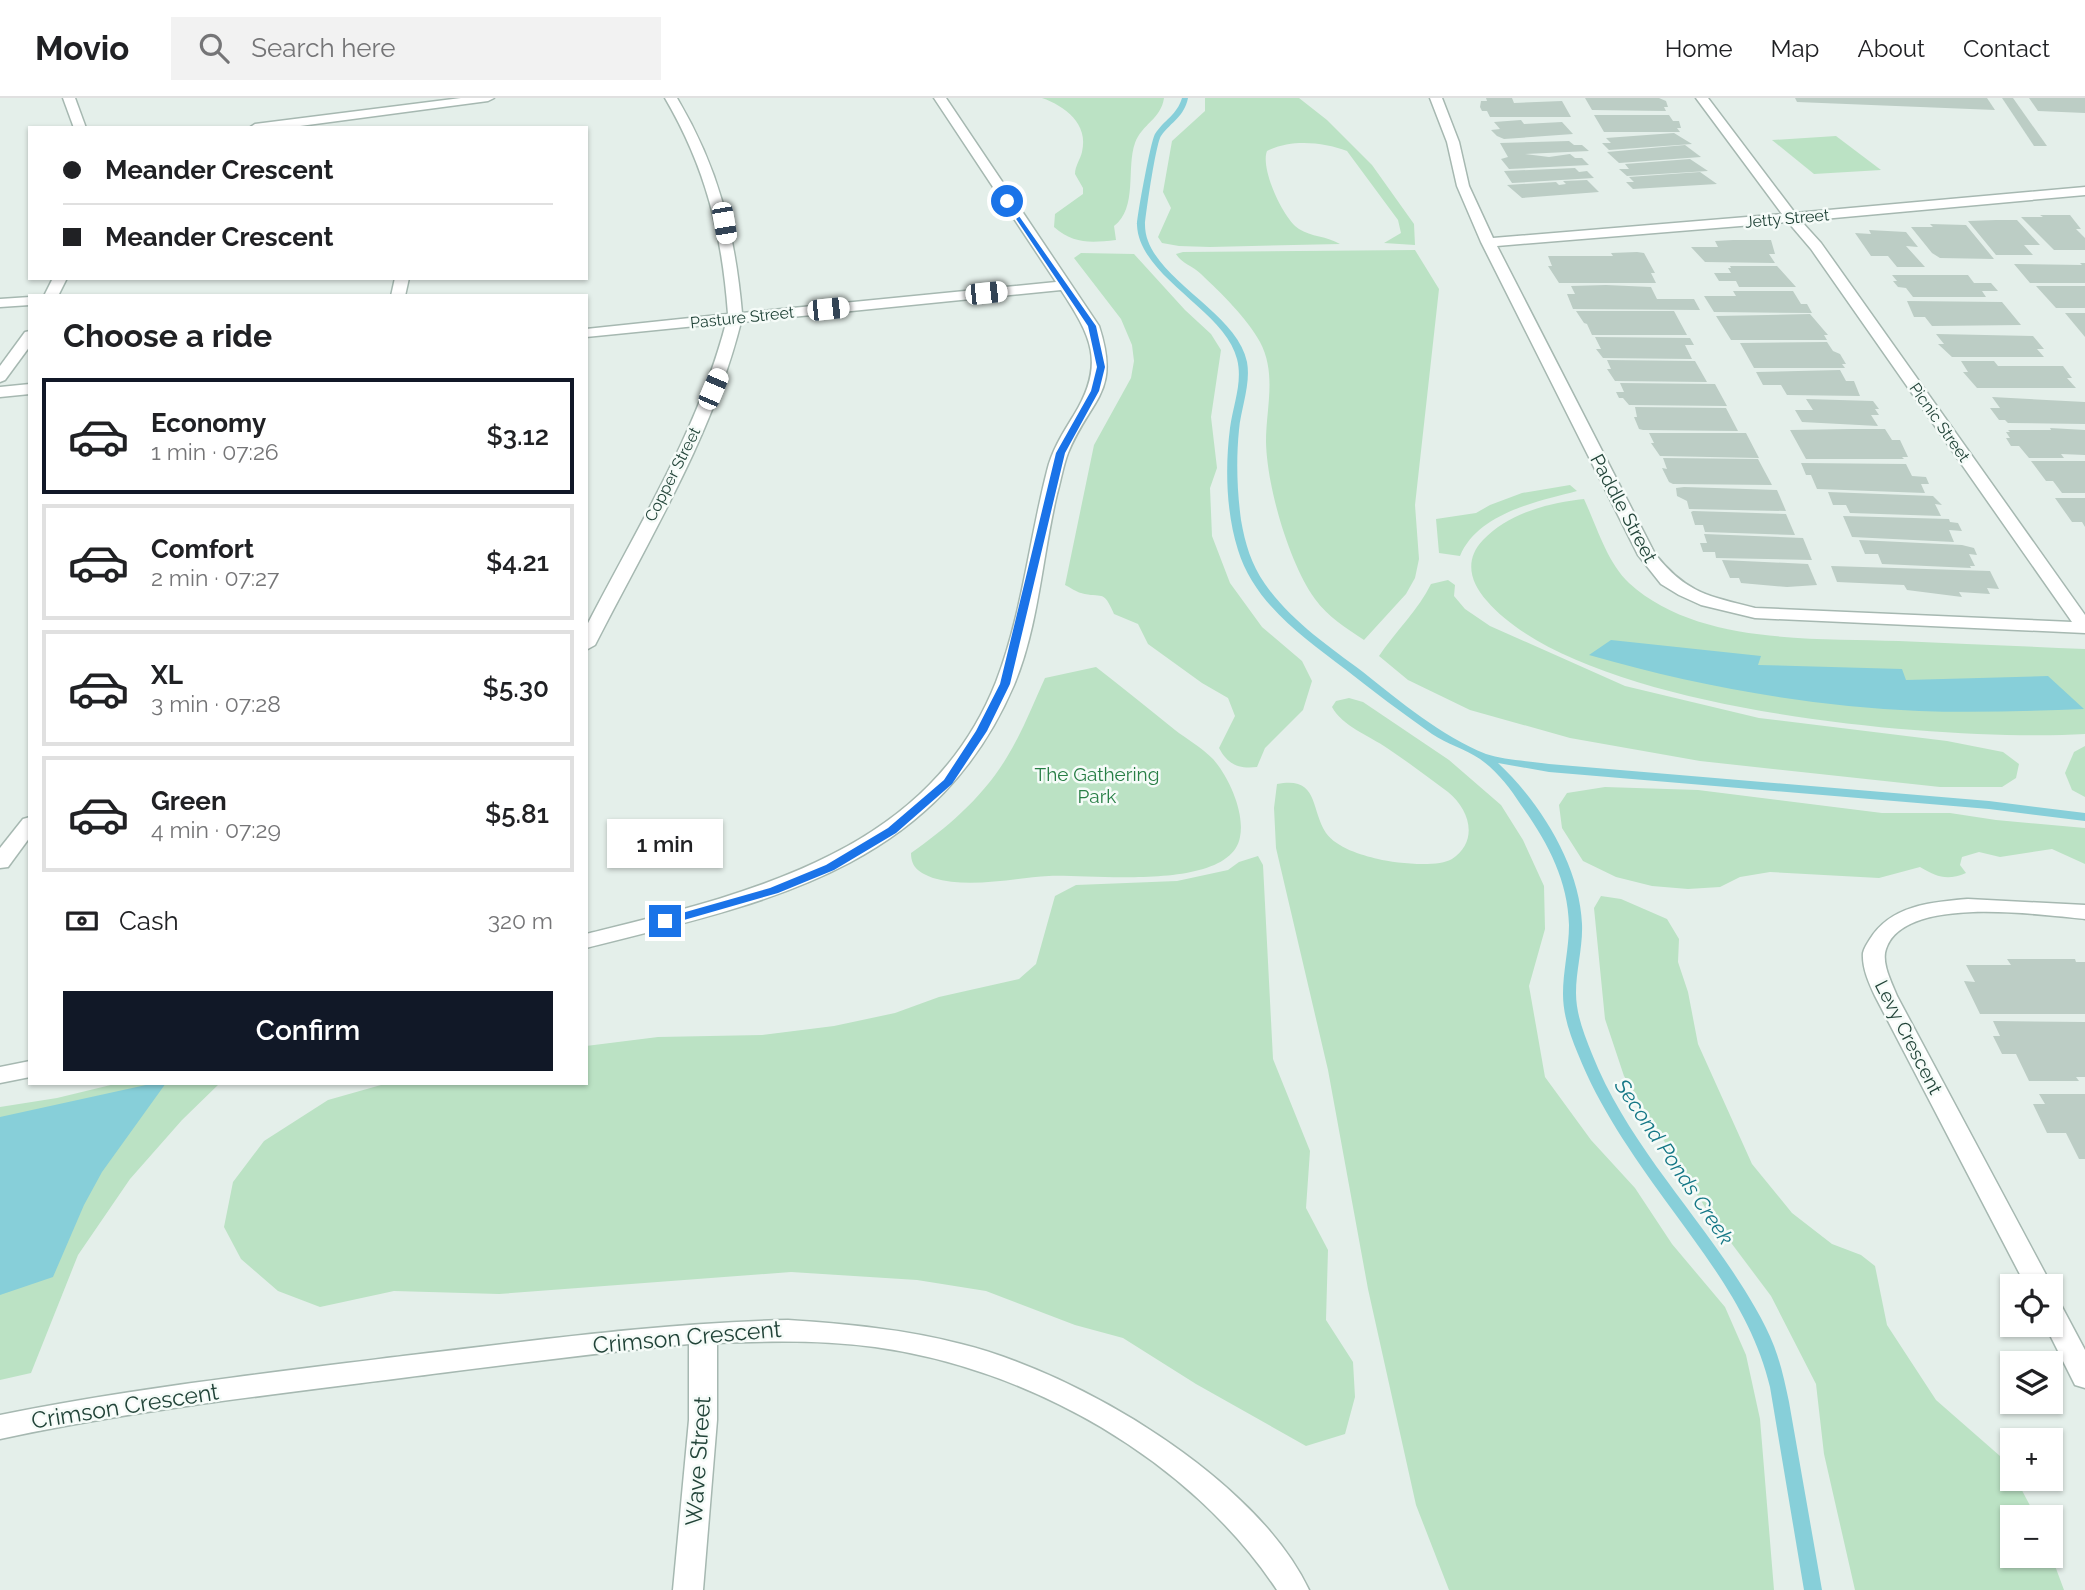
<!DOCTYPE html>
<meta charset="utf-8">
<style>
body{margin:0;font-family:Raleway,sans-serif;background:#f2f2f2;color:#202124;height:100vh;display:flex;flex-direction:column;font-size:26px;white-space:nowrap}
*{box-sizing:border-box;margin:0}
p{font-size:23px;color:#757577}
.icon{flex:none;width:38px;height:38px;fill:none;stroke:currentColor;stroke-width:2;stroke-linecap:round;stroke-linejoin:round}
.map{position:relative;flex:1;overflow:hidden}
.details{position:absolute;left:28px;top:196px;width:560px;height:791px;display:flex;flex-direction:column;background:#fff;border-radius:0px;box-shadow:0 2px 5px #0004}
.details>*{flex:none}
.banner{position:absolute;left:28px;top:28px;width:560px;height:154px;border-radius:0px;box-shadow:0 2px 5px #0004;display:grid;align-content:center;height:154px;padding:0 35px;background:#fff}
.fabs{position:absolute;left:2000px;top:1176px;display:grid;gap:14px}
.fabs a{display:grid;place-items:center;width:63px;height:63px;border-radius:0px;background:#fff;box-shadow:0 2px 5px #0004;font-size:35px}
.end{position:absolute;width:32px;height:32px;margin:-16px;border:9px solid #1a73e8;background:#fff;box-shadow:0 0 0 4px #fff}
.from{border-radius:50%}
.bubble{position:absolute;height:49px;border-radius:0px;background:#fff;box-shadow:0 2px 5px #0004;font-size:23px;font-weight:600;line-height:49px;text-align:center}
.car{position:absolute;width:21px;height:42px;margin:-21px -10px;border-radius:9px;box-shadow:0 0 5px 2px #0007;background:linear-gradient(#fff 24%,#345 0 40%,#fff 0 76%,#345 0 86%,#fff 0)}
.banner b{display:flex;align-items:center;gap:24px;height:66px;font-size:26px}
.banner b+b{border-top:2px solid #e0e0e0}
.banner i{width:18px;height:18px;background:#202124}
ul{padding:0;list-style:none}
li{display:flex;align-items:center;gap:21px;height:116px;margin:0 14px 10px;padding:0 21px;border:4px solid #e0e0e0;border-radius:0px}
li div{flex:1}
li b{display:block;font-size:26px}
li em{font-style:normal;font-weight:600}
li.on{border-color:#111827}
li>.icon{width:63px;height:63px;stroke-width:1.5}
h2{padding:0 35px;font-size:32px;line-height:84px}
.pay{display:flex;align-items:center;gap:18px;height:77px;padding:0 35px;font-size:26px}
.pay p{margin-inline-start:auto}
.cta{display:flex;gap:14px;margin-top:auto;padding:14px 35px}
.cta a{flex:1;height:80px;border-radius:0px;background:#111827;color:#fff;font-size:28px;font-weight:600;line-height:80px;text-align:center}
header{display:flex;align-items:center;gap:42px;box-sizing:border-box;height:98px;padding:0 35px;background:#fff;border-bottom:2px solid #e0e0e0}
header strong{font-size:33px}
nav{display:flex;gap:38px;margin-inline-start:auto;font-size:24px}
.search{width:490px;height:63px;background:#f2f2f2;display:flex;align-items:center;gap:18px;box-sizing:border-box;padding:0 24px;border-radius:0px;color:#757577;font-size:26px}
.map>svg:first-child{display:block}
.green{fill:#bbe2c4}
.water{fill:#87cfd9}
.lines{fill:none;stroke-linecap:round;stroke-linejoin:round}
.stream{fill:#87cfd9;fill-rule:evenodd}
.building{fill:#bccdc5}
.minor-casing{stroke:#a6b8b1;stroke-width:3}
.minor{fill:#fff;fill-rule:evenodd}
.route{fill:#1a73e8}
.labels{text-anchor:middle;stroke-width:5;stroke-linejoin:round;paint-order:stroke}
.far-street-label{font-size:16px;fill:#214338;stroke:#f5fbf8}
.street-label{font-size:19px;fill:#214338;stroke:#f5fbf8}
.park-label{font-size:19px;fill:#277e45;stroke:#f5fbf8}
.water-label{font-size:21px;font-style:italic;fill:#147786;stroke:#f5fbf8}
.near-street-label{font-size:23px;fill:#214338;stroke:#f5fbf8}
</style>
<header>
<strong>Movio</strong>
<div class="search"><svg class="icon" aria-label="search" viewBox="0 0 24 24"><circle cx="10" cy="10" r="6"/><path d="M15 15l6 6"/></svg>Search here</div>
<nav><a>Home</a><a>Map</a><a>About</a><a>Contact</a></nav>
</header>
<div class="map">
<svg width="2085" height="1492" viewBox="0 0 2085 1492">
<rect width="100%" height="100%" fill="#e4efea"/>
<g class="green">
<path d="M1042,0H1164C1161,21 1142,26 1135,45C1126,70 1138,110 1114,128L1116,142C1090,145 1074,146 1054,129L1055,116L1083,96V90L1075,76C1075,68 1080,62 1082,54C1089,26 1065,8 1042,0Z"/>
<path d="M1205,0H1299L1327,22L1372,67L1414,126L1415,147L1384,145L1401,135L1398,122L1347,53C1323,44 1291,41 1267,53C1260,70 1283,121 1299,131C1311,139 1327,138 1340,146L1210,149L1179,148L1162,145L1158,139L1171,110L1163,94L1172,43L1205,13Z"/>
<polygon points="1836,38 1881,72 1814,76 1772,42"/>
<path d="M1415,152L1439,191L1415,407L1419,461L1415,480L1406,496L1364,542C1346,530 1328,519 1315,501C1289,465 1267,389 1266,344C1266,310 1277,276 1260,244C1247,220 1221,195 1201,176C1193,168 1181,165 1176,156L1183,154Z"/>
<path d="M1081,155L1134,156L1185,212L1211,236L1221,252L1211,319L1217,370L1210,390L1212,438L1230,485L1262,529L1302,563L1312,583L1303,612L1265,650L1257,669C1239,671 1228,667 1219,650L1235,618L1228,600L1202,585L1148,546L1138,526L1114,516C1103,490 1102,501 1081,495C1076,494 1070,489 1065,487L1094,347L1131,280L1134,263L1132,247L1121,221L1074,160Z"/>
<path d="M1570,387L1577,393C1536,404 1478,415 1460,458L1439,455L1436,421L1476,415L1490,407L1522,395Z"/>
<path d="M1584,401C1597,429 1607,464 1629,485C1697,547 1813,540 1899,543C1961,546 2023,548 2085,551V636C1943,644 1583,614 1487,503C1470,484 1464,462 1483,442C1509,415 1548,405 1584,401Z"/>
<path d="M1448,482L1455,487L1454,498L1465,511L1490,528L1625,588L1759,620L1947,643L2003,654L2019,666L2016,680L2002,689H1940L1700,663L1570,640L1470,612L1408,582L1379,558C1395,534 1419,511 1431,486Z"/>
<path d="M1096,569C1123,590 1149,611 1175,632C1187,641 1202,650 1213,661C1229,679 1245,715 1240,739C1230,794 1090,776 1049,778C1012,780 970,791 933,780C920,775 911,770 911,755C947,730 984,698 1007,659C1022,635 1033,606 1045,580Z"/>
<path d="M1349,600L1363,604L1449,662L1501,707L1523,742L1544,788L1545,831L1529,888L1545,979L1591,1042L1635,1090L1672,1146L1725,1209L1746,1257L1760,1321L1774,1492H1449L1416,1407L1368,1191L1328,972L1276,750L1274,710L1277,686C1319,678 1310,710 1326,735C1337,750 1361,757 1378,761C1395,765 1437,770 1452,761C1479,743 1470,712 1448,694C1428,679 1408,664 1387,650C1370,638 1342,628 1332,609L1336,603Z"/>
<polygon points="2085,648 2085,699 2072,692 2065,675 2074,654"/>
<path d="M1605,689L1698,692L1882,715H1950L1996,722L2085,730V766L2052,751L2000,759L1979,754L1962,759L1960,767L1966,775C1947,783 1937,779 1920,769L1879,780L1770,774L1740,779L1720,789L1688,791L1652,788L1616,779L1583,763L1562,730L1559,707L1567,695Z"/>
<polygon points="1258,758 1263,767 1273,961 1310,1053 1306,1110 1328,1152 1326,1222 1353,1264 1355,1299 1345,1336 1306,1348 1196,1286 1123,1240 1075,1227 986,1193 917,1182 791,1174 499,1196 394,1193 320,1209 278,1193 241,1161 224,1129 233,1084 264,1043 328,1002 388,985 586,985 586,948 658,939 762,937 834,928 895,915 939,899 1019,881 1036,866 1055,798 1076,787 1177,783 1228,772 1239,764"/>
<polygon points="1601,798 1621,801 1667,821 1679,841 1678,864 1688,894 1698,946 1752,1066 1792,1115 1832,1146 1861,1157 1875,1168 1887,1227 1936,1302 2008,1365 2012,1381 2016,1381 2036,1419 2012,1419 2012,1458 2051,1457 2064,1492 1855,1492 1824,1356 1816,1286 1771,1198 1708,1114 1624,978 1605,921 1594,810"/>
<polygon points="119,985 220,985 182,1022 130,1081 78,1157 31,1275 0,1282 0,1009 57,1000"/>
</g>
<g class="water">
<path d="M1611,542L1761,558L1758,567L1902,571L1906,582L2048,578L2084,611C2029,613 1974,615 1919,613C1808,608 1696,588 1589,557Z"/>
<polygon points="155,985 166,985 102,1074 84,1107 53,1179 0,1197 0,1019"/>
</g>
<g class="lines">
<path class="stream" d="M1182,0H1188C1184,19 1172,23 1161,38C1156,45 1146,114 1145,126C1144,178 1237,212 1247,264C1251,286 1241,310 1239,332C1236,362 1237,392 1241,422C1245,445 1251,466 1265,486C1290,522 1328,548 1363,574C1401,604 1441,638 1486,656C1504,662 1530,663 1549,666L1989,703L2085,715V723L1989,711L1549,674L1498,665C1540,704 1580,768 1582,826C1583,849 1576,872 1576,895C1576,916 1584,936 1592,956C1624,1037 1685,1102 1733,1174C1748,1197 1764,1222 1774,1248C1781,1266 1785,1285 1789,1304L1822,1492H1804L1770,1289C1753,1217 1707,1160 1665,1102C1632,1056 1599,1009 1578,956C1570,937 1563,917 1563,896C1563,873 1569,850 1569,827C1568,782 1547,743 1521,707C1510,690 1497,673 1480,661C1465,651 1447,646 1432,636C1402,615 1373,593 1345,571C1303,539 1254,505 1238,452C1226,414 1225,369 1230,330C1233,307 1243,284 1237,261C1226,213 1139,179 1137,127C1137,118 1151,42 1155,36C1164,22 1177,17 1182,0Z"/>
</g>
<g class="building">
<polygon points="1486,0 1512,0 1514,5 1562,3 1571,19 1490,19 1487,13 1482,13 1480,9 1481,3 1487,3"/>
<polygon points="1585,0 1659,0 1666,3 1668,9 1664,9 1666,13 1592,12"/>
<polygon points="1795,0 1987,0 1995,12 1797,4"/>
<polygon points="2002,0 2013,0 2047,48 2034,48"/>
<polygon points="2029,0 2085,0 2085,15 2038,13"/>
<polygon points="1594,17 1669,17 1673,23 1679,23 1681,30 1677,30 1680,34 1604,34"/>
<polygon points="1521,22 1524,26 1562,24 1573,36 1504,41 1497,38 1491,32 1500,31 1494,24"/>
<polygon points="1674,35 1692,46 1609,52 1602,45 1611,45 1606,40"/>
<polygon points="1569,43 1574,47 1582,47 1589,53 1525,56 1549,59 1570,56 1575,60 1582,60 1589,67 1509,71 1501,61 1508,59 1500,45"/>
<polygon points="1685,47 1701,59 1619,65 1607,54"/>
<polygon points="1690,61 1708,73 1627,78 1619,71 1629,71 1625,66"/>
<polygon points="1575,70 1579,74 1587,73 1594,80 1512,85 1504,73"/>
<polygon points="1700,74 1717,86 1633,91 1626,84 1634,84 1629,79"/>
<polygon points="1587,82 1599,94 1522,100 1507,87 1556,84 1559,87 1566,86 1563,83"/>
<polygon points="2040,117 2070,117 2081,131 2076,131 2085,140 2085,152 2054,152 2021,119 2043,119"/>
<polygon points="1996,122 2017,122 2040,147 2024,147 2033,157 1996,157 1968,123"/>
<polygon points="1930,126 1966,127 1994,161 1940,160 1932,155 1911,129 1933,129"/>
<polygon points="1869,132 1906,134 1918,149 1906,148 1925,169 1897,169 1888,158 1871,158 1855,135 1871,136"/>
<polygon points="1733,142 1771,142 1775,156 1769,156 1775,165 1705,164 1691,149 1718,149 1715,143"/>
<polygon points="1637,154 1644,155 1655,175 1651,175 1656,185 1559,185 1548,168 1552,168 1548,158 1613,158 1611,155"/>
<polygon points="2080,165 2085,165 2085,185 2030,185 2014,166 2082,167"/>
<polygon points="1730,168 1777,168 1796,189 1739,189 1736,183 1719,183 1714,175 1731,175 1728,170 1731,170"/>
<polygon points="1892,177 1968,177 1974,185 1991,185 1998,193 1982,193 1986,199 1913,199 1906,190 1898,189 1893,183 1897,183"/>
<polygon points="1606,187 1651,189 1657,201 1694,201 1700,212 1573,211 1567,196 1575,196 1571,188"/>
<polygon points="2036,188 2085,188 2085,210 2056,210"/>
<polygon points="1733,193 1793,193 1801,206 1807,206 1812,215 1714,214 1704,198 1736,198"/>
<polygon points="1907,203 2002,204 2021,227 1932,228 1925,219 1914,219"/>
<polygon points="1576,213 1674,213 1687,237 1592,237 1587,226 1584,225"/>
<polygon points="2065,215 2085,215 2085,239"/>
<polygon points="1810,216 1828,237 1824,237 1827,242 1731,242 1716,218"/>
<polygon points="1936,236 2033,238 2044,251 2037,251 2044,259 1952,259 1938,246 1944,246"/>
<polygon points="1595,239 1690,240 1694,247 1685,247 1692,261 1603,260 1596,251 1601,251"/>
<polygon points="1827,244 1833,253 1840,256 1846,266 1842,266 1845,270 1754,270 1740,245"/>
<polygon points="1607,262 1695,263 1707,284 1615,283 1607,271 1611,271"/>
<polygon points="1961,263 1994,263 1998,268 2063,268 2072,280 2067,280 2076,290 1977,290 1963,274 1968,274"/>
<polygon points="1840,272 1846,283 1854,283 1860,298 1787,297 1781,287 1763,287 1756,274"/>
<polygon points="1620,285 1715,286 1727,308 1629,307 1623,300 1619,300 1616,294 1624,294"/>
<polygon points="1992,299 2085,304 2085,326 2008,325 2005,322 1999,322 1990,310 2000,310"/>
<polygon points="1806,301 1873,303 1879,311 1875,311 1879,317 1871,317 1878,328 1802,324 1795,312 1813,312"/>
<polygon points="1635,309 1726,310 1738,333 1643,332 1639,331 1634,319 1637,319"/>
<polygon points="2050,330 2085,332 2085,357 2061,356 2064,360 2029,360 2019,348 2011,348 2006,340 2010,340 2006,334 2010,334 2008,332 2051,332"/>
<polygon points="1851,331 1885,331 1892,342 1900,342 1908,359 1902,359 1904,361 1806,361 1790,332"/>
<polygon points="1649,335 1746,335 1759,360 1660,358 1651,345 1654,345"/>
<polygon points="1663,360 1758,361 1772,387 1673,386 1669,384 1662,370 1667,371"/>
<polygon points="2031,363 2085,363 2085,395 2062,395 2053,383 2046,383"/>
<polygon points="1801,365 1906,366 1912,378 1926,379 1929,386 1921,386 1925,395 1817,391 1811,377 1806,377"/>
<polygon points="1684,389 1777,392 1786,413 1689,411 1687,403 1677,398 1676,390"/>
<polygon points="1828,394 1933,398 1942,407 1935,406 1941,418 1850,415 1846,407 1833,407"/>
<polygon points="2055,400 2085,400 2085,429 2082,424 2072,424"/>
<polygon points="1693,413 1786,416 1795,437 1705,434 1703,427 1695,427 1691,414"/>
<polygon points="1843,418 1949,421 1950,424 1958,425 1962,433 1949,432 1954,444 1852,439"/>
<polygon points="1704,436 1803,440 1812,462 1716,460 1715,454 1703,454 1700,445 1707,445"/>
<polygon points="1859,442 1962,447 1974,450 1977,457 1969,456 1975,468 1970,468 1971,470 1882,466 1878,456 1865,456"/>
<polygon points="1722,462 1808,466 1817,487 1787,489 1741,485 1739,480 1730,480"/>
<polygon points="1831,468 1990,473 1999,491 1987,490 1990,496 1959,494 1962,499 1907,492 1904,487 1837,484"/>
<polygon points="2007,861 2075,861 2076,864 2085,864 2085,916 1980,916 1964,883 1975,884 1966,867 2011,867"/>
<polygon points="1993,923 2085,924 2085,979 2076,979 2079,983 2029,983 2016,956 2002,956 1993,938 2000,938"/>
<polygon points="2039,996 2085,996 2085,1061 2079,1061 2066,1035 2047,1035 2033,1006 2045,1006"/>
</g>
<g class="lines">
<defs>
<g id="minor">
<polygon points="63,0 75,0 86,30 74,30"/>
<polygon points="461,0 494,0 488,3 285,30 249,30 255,26"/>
<path d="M665,0H677C718,69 735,135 742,215L1056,184L934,0H946L1099,228C1121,296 1091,299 1068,355C1063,368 1061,382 1057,396C1042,459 1039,527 1014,587C934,773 763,805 586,850V836C747,796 928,756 996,584C1022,517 1029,443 1047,373C1052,352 1063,335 1074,317C1106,265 1091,238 1061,192L741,224C713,337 648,443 595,547L586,552V529C637,430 698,333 726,225L586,239V231L728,216C722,136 706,70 665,0Z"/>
<path d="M1430,0H1442L1459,44L1469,88L1493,140L1782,116L1696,0H1708L1795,115L2085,89V97L1801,123L1821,145L2085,517V535L1755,520L1701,507L1679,497L1661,486L1638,457L1481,144L1457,88L1447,44ZM1788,124L1811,151L2072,524L1755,510C1708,498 1686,495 1655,456L1497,148Z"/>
<polygon points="53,180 67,180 58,198 44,198"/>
<polygon points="395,180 409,180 405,198 391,198"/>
<polygon points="30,199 30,207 0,209 0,201"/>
<polygon points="30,233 30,248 5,282 0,284 0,268 25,234"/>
<polygon points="30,286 30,296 0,299 0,289"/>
<polygon points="30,719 30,739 8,769 0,770 0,750 23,721"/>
<path d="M1968,801L2085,807V821C2041,817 1904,796 1886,851C1881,865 1892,885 1897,898L2052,1188L2051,1190L2026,1188L1875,898C1869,885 1862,870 1863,855C1864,850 1867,846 1870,841C1891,807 1932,804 1968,801Z"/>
<polygon points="30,963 30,979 0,985 0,969"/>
<polygon points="2051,1202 2060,1205 2085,1252 2085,1290 2075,1287 2045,1227 2051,1227"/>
<path d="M788,1222C847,1226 904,1231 961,1246C1079,1275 1256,1380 1309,1492H1277C1190,1361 1029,1270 875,1249C823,1242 770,1243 717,1245V1322L703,1492H673L689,1322V1246C585,1256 482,1270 378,1283C251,1299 125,1314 0,1341V1317C133,1290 268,1275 403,1258C532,1243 658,1225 788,1222Z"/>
</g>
</defs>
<use href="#minor" class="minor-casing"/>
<use href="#minor" class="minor"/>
</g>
<polygon class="route" points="1007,101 1096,228 1105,269 1099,293 1065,355 1010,586 987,633 952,686 896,735 834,772 778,795 670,826 661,826 661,821 770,790 826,767 888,730 944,682 976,633 1000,586 1056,355 1091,293 1097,269 1088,228 1004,103"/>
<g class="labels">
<g class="far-street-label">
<text transform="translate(1787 120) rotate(-5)" y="6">Jetty Street</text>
<text transform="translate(742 219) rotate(-6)" y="6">Pasture Street</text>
<text transform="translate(1940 324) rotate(55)" y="6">Picnic Street</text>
<text transform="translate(672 376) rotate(-63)" y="6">Copper Street</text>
</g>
<g class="street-label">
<text transform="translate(1624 410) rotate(62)" y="7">Paddle Street</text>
<text transform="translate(1909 939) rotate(63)" y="7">Levy Crescent</text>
</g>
<g class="park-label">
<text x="1097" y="683">The Gathering<tspan x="1097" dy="22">Park</tspan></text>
</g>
<g class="water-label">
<text transform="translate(1674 1064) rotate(56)" y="7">Second Ponds Creek</text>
</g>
<g class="near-street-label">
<text transform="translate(687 1239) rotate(-5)" y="8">Crimson Crescent</text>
<text transform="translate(125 1308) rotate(-9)" y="8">Crimson Crescent</text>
<text transform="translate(698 1363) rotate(-86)" y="8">Wave Street</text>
</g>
</g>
</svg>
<div class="fabs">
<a><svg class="icon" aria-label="locate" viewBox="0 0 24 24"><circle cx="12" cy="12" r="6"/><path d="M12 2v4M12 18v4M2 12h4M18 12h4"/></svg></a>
<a><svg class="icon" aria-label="layers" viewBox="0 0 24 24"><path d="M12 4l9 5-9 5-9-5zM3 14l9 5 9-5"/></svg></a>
<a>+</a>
<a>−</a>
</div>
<i class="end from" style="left:1007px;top:103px"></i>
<i class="end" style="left:665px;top:823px"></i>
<div class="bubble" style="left:607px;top:721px;width:116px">1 min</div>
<i class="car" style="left:724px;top:125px;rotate:170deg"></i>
<i class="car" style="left:986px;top:195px;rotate:84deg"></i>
<i class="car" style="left:828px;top:211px;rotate:84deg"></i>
<i class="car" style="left:713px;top:291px;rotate:23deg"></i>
<div class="banner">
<b><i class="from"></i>Meander Crescent</b>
<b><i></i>Meander Crescent</b>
</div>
<section class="details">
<h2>Choose a ride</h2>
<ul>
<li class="on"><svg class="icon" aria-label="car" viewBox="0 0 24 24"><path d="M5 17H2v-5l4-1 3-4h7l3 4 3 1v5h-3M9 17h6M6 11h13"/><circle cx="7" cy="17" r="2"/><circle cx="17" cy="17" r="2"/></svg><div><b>Economy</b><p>1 min · 07:26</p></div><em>$3.12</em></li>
<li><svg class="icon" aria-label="car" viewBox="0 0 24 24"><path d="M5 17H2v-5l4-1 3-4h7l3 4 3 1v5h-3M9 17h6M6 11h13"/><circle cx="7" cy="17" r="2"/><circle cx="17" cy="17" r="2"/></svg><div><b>Comfort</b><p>2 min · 07:27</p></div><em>$4.21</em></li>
<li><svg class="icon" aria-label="car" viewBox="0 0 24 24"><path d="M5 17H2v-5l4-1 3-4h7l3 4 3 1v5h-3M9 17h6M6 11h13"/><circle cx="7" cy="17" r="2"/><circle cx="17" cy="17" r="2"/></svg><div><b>XL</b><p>3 min · 07:28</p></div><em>$5.30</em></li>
<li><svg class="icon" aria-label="car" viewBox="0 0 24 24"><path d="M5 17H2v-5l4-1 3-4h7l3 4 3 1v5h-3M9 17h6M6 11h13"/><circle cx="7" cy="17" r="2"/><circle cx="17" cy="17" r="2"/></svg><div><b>Green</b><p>4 min · 07:29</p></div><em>$5.81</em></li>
</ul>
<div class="pay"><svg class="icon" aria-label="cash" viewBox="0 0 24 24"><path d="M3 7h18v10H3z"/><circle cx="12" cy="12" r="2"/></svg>Cash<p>320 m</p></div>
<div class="cta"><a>Confirm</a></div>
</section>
</div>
